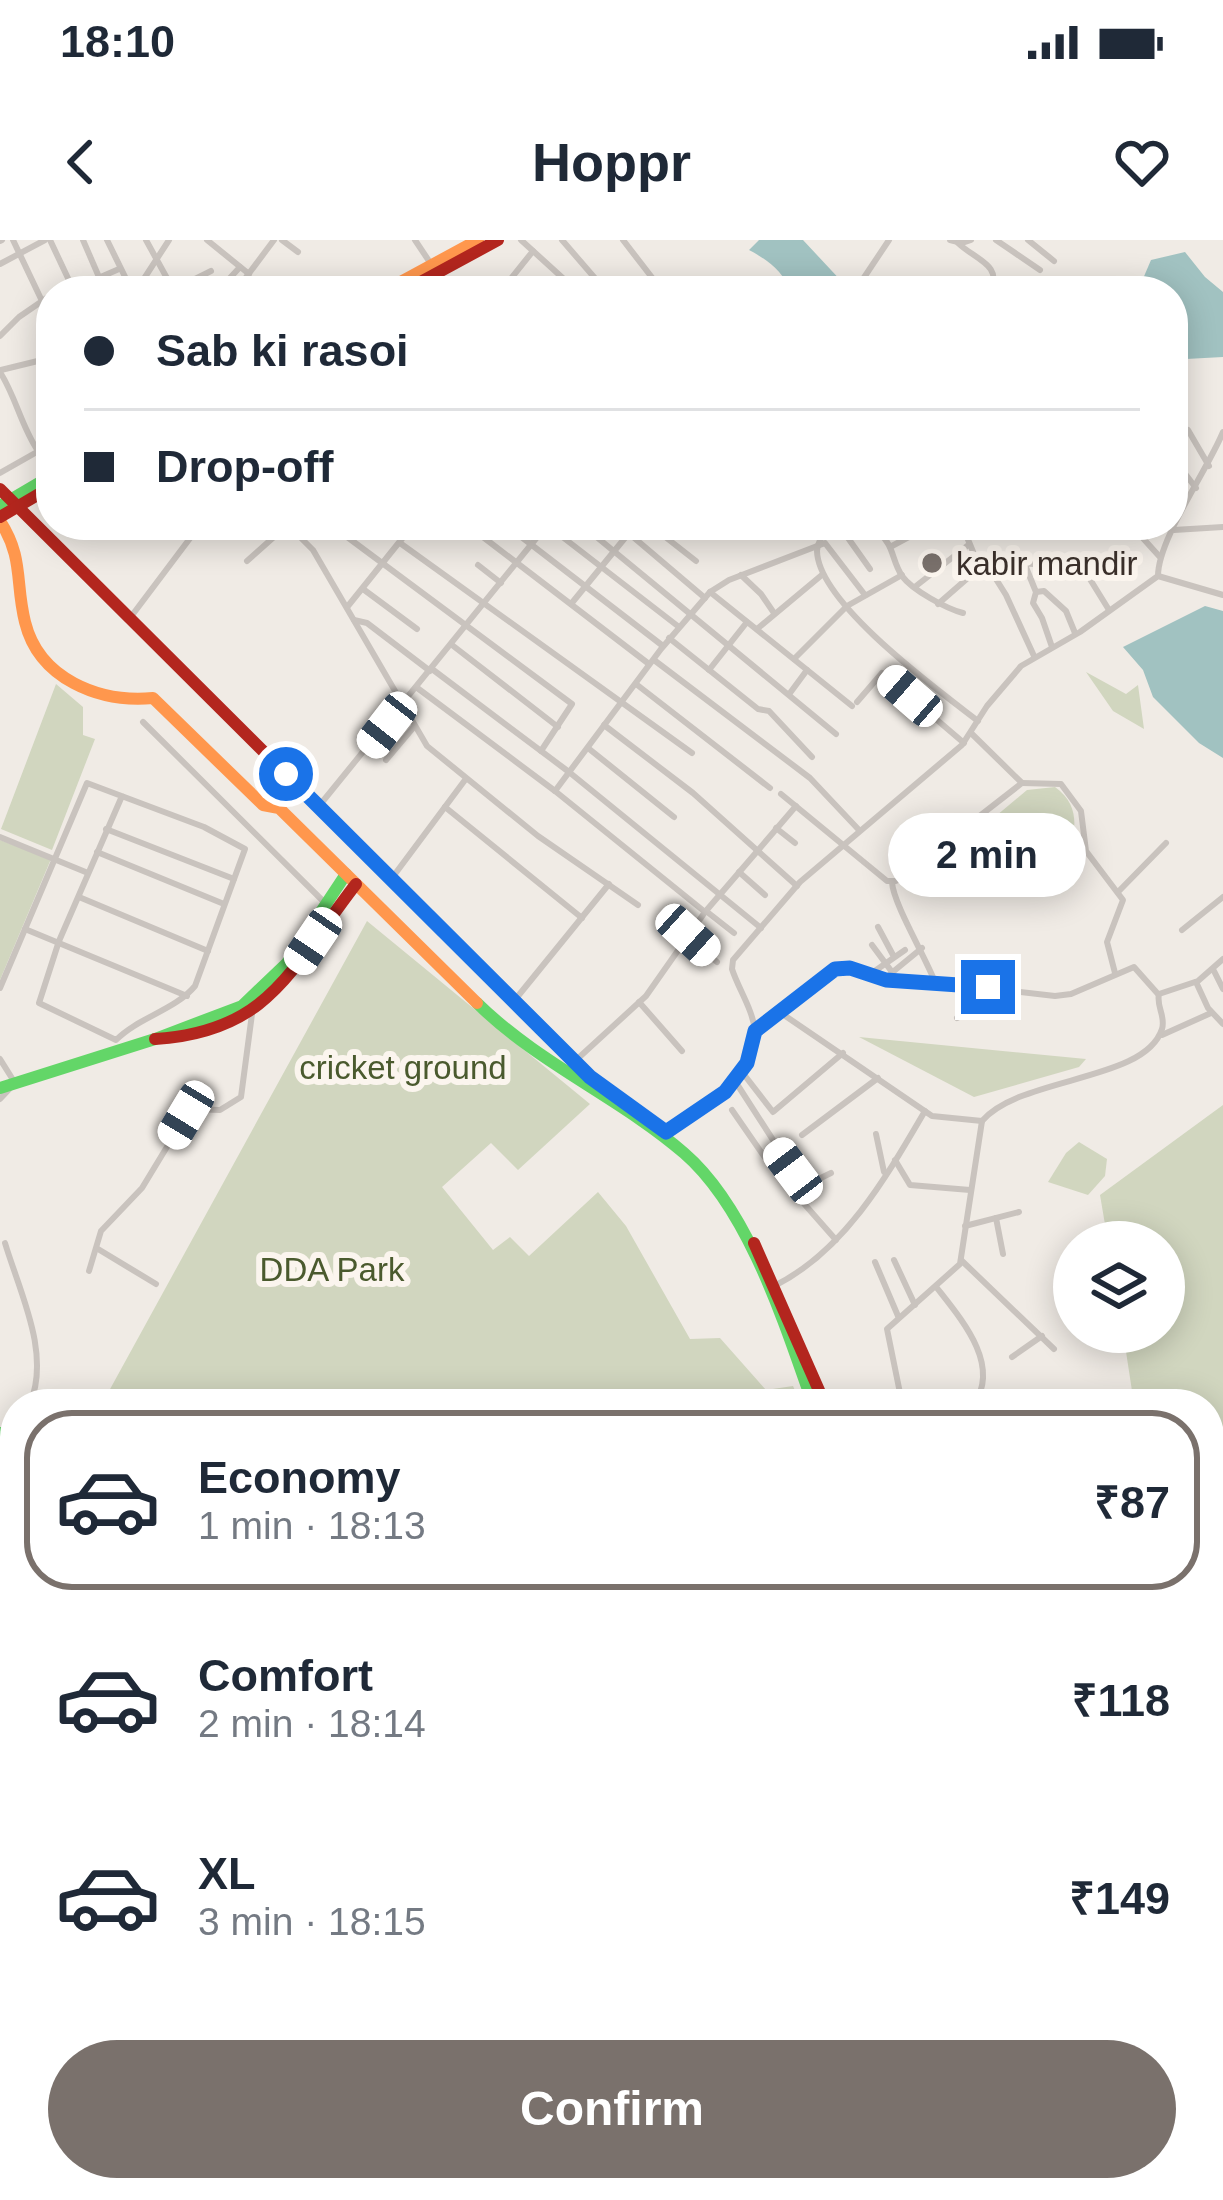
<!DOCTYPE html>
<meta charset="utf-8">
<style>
body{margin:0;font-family:Helvetica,sans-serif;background:#f6f6f7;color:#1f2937;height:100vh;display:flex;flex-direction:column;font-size:45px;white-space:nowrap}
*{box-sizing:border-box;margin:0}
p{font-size:39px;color:#747a83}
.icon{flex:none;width:66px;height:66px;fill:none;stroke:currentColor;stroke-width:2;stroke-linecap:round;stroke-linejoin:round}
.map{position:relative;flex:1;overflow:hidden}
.side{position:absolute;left:0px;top:1149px;width:1224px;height:813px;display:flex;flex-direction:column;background:#fff;border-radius:48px 48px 0 0;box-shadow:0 6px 30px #0003}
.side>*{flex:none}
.guide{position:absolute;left:36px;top:36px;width:1152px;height:264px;border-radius:48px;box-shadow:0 6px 30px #0003;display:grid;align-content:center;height:264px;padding:0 48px;background:#fff}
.tools{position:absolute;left:1053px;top:981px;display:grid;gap:24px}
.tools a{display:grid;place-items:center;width:132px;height:132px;border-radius:50%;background:#fff;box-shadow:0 6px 30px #0003;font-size:60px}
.end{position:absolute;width:54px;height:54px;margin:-27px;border:15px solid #1a73e8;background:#fff;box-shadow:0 0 0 6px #fff}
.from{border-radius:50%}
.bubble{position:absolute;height:84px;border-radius:42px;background:#fff;box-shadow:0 6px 30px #0003;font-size:39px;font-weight:800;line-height:84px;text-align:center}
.car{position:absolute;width:36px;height:72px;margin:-36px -18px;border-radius:15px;box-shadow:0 0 9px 3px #0007;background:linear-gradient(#fff 24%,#345 0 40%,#fff 0 76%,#345 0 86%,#fff 0)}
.guide b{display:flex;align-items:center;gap:42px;height:114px;font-size:45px}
.guide b+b{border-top:3px solid #e0e1e3}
.guide i{width:30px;height:30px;background:#1f2937}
ul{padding:21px 0 0;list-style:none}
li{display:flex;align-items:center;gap:36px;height:180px;margin:0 24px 18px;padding:0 24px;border:6px solid transparent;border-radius:48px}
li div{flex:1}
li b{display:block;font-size:45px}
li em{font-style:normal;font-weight:800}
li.current{border-color:#7a716c}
li>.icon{width:108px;height:108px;stroke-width:1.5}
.primary-button{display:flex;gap:24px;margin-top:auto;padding:24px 48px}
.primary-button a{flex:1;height:138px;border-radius:72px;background:#7a716c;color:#fff;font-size:48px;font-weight:800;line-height:138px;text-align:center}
.status{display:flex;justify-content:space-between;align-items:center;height:84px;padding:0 60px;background:#fff;direction:ltr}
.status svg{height:33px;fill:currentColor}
header{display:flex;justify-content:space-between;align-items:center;height:156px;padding:0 48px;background:#fff;font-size:54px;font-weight:800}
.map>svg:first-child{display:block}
.green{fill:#d1d6bf}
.water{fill:#a1c2c1}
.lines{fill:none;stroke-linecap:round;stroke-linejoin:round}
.street{stroke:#c9c3be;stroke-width:6}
.fast{stroke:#63d668;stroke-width:12}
.slow{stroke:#ff974d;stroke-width:12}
.jam{stroke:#b3261e;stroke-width:12}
.route{stroke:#1a73e8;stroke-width:15}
.poi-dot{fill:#7a716c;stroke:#fbf5ee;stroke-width:4.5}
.labels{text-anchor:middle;stroke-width:12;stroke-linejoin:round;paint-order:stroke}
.poi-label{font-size:33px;fill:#3b302b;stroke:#fbf5ee;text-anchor:start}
.park-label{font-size:33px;fill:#4a5a2e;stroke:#fbf5ee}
</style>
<div class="status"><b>18:10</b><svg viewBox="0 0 49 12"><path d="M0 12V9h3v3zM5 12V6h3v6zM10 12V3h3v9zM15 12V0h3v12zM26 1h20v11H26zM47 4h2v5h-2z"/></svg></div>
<header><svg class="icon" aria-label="back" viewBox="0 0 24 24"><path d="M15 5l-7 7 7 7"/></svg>Hoppr<svg class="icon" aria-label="heart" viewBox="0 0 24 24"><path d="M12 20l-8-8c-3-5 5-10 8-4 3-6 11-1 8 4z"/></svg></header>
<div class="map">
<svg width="1223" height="1960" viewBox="0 0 1223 1960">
<rect width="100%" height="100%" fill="#f0ebe5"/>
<g class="green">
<polygon points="1086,432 1126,454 1138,445 1144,489 1113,471"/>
<polygon points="56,444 83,467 83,495 95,499 52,610 1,589"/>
<path d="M1055,547C1083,567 1075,595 1066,623L1041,633L1018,627L1007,630L989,619V604L978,591L1027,550Z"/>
<polygon points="0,600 51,619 0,740"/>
<polygon points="367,681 590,864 518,930 491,903 442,947 493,1010 510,997 529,1016 598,952 626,986 690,1099 720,1098 766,1150 793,1146 801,1164 128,1164 109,1151"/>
<polygon points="859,797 1086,819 1079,827 974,857"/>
<polygon points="1223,865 1223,1217 1209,1209 1209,1164 1134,1164 1123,1092 1164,1092 1164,1002 1108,1002 1100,955"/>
<polygon points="1079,902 1107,919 1105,936 1088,955 1048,942 1066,913"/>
<polygon points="273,1947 1161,1947 1168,1960 242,1960"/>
</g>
<g class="water">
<path d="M759,0H803L845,45L838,51H789C785,32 766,19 749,10Z"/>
<polygon points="1185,12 1205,37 1223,52 1223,117 1186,119 1173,127 1173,51 1124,51 1142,41 1151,20"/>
<polygon points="1205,366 1223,371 1223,518 1199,503 1153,457 1143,430 1123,407"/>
</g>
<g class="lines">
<g class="street">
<polyline points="13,0 42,61"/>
<polyline points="50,0 74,51"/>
<polyline points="83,0 105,51"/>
<polyline points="107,0 132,51"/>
<polyline points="146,0 174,51"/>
<polyline points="207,0 249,34"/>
<polyline points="282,0 298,12"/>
<polyline points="415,0 433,27"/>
<polyline points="521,0 577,51"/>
<polyline points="562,0 606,51"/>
<polyline points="623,0 657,44"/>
<polyline points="950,0 962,3 971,0"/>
<polyline points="996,0 1040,30"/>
<polyline points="1028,0 1054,21"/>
<polyline points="0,1 2,0"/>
<path d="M958,3C974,19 1004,25 990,51"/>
<polyline points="0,24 45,0"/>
<polyline points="238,48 274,0"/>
<polyline points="73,49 119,29"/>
<polyline points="173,50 211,31"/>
<polyline points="57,51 70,43"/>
<polyline points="136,51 169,0"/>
<polyline points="218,51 240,27"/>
<polyline points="501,51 533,11"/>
<polyline points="855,51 889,0"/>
<polyline points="0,96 19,77 51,55"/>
<polyline points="1,130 50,118"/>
<path d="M0,132C16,157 21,186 38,211"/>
<polyline points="1173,178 1181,169"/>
<polyline points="1188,190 1209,226"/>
<polyline points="1173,218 1196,248"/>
<polyline points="0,233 51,204"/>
<polyline points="331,285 572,464 541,511"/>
<polyline points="473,285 480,290"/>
<polyline points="582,285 836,494"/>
<polyline points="619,285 705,358"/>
<polyline points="650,285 696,321"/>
<polyline points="962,285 976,319 1078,328 1088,336 1109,370"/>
<polyline points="977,285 994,296"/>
<polyline points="1131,285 1159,316"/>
<polyline points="507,286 663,406"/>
<path d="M830,287C824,295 817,301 817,311C818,363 938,450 978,481"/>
<path d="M831,288C848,300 868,301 883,285"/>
<polyline points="1174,290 1223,287"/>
<path d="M878,291C895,307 891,319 902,336C912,350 947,369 963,373"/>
<polyline points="483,297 649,424"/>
<polyline points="848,298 870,329"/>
<polyline points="400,303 692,513"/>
<polyline points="892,306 931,285"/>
<polyline points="984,320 1006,355 1034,416"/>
<polyline points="1023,320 1036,352 1033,363 1042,378 1052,407"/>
<polyline points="247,321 284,288 291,288 313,310 427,506 538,596 638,665"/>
<polyline points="478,325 501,343"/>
<polyline points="741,335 761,354 774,373"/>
<path d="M1158,336C1158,299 1207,231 1223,192"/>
<polyline points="916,346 967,306"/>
<polyline points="363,349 417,389"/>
<polyline points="710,352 852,466"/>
<polyline points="1036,352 1044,351 1066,371 1075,393"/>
<polyline points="571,364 629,293"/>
<polyline points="938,364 985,323"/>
<polyline points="348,366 413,285"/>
<polyline points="130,378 200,285"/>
<polyline points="354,380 367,383 430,431"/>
<polyline points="757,389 823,334"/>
<polyline points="669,398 758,469 769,471 812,517"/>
<polyline points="452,405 558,487"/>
<polyline points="794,419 847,366 902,335"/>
<polyline points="654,420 810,538 859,590"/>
<polyline points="432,429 569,532 761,688"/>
<polyline points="709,430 747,382"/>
<polyline points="636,444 770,548"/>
<polyline points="416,447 555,551 705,672"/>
<polyline points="790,453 807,430"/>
<polyline points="857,462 882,433 964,503"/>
<polyline points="143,482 324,662"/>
<polyline points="604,485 693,553 797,646"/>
<polyline points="588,508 674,577"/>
<polyline points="386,520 413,488"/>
<polyline points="1022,543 1061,544 1081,571 1086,611 1123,660 1107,702 1115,733"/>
<polyline points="555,551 661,409 710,352 729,340 825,303 865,355"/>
<polyline points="781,554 887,641 896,641 1022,543 971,493"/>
<polyline points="319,566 547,285 679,387"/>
<polyline points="445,567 582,678"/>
<polyline points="776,588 795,603"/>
<polyline points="106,589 234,639"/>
<polyline points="0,597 88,633"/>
<polyline points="938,608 974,643"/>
<polyline points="97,612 224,664"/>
<polyline points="739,632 765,655"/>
<polyline points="392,638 465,540"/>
<path d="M892,642C893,663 925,716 935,742"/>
<polyline points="1118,652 1166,603"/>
<polyline points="79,657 208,711"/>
<polyline points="706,671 734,693"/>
<polyline points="662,675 717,722"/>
<polyline points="878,687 893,715"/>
<polyline points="25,689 187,756"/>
<polyline points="1182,690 1223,657"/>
<polyline points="872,705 892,732"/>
<polyline points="1214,731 1223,749"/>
<polyline points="869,735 905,710"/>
<polyline points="883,740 922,708"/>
<polyline points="1196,742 1208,768 1223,784"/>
<path d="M0,748L87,543L204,587L245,609L195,746C175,770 139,777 116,800L39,763L59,701L122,556"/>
<polyline points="514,761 609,644"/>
<polyline points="639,762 682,811"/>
<polyline points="781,773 932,876 982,881"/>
<polyline points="957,778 987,762 988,747"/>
<polyline points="755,791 830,732 850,728 887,741 935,742 1055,756 1071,754 1134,727 1158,754"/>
<polyline points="1162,795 1211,773"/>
<polyline points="0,819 15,843 0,859"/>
<polyline points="574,822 646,756 705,672 796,566"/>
<polyline points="742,832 773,872 843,813"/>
<polyline points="735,841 793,931"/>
<polyline points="732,870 770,925 836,1000"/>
<path d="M666,892C699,866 759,842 755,791C753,770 738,748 732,729L733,720L800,642L962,505L987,466L1021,426L1080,392L1158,336L1223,355"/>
<polyline points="876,894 884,932"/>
<polyline points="802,895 878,838"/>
<polyline points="895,920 910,945 970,950"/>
<polyline points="792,952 831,933"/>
<polyline points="996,978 1003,1014"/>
<polyline points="965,986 1019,972"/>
<path d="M5,1003C20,1053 51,1113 30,1164"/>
<polyline points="98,1009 156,1044"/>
<polyline points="894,1020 915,1065"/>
<polyline points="961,1020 1054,1109"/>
<polyline points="875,1022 898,1076"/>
<polyline points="89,1031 101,991 142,948 190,869 220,870 241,857 252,774"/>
<path d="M776,1045C845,1010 887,936 925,871"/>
<path d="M937,1048C962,1080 1001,1125 974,1164"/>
<polyline points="1012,1117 1042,1096"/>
<path d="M890,1164L900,1153L887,1089L960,1024L982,881C1021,836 1145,842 1162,789C1166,776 1156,767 1159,754L1198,741L1223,719"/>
<polyline points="1209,1303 1223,1300"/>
<polyline points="1209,1456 1223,1488"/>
<polyline points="1209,1704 1223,1704"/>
</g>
<g class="fast">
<polyline points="0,266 51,236"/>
<path d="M477,763C539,824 619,857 684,913C749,969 785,1085 813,1164"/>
<polyline points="0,848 155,799 242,766 287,723 346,634"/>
<polyline points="0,1193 15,1204"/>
<polyline points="362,1947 373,1960"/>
<polyline points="196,1960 212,1947"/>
</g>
<g class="slow">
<polyline points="384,51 478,0"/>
<path d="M0,281C24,318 15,342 25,382C39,439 99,463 153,458L263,565L279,568L477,763"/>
<polyline points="506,753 590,837 631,868"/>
<polyline points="0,1211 15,1236"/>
<polyline points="1200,1947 1209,1960"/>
</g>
<g class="jam">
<polyline points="404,51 498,0"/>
<polyline points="0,249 506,753"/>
<polyline points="0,277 51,247"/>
<path d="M155,799C271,792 292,726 356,644"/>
<polyline points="754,1003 825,1164"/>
<polyline points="1209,1935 1223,1957"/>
<polyline points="215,1960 230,1947"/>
</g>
</g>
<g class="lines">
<polyline class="route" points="286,534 590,837 666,892 725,852 747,823 755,791 835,729 850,728 886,740 988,747"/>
</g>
<circle class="poi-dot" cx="932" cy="323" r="12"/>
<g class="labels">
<g class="poi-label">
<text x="956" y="335">kabir mandir</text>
</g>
<g class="park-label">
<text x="403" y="839">cricket ground</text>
<text x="332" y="1041">DDA Park</text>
</g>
</g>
</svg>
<div class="tools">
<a><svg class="icon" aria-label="layers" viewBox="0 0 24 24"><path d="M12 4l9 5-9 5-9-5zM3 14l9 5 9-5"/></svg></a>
</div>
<i class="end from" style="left:286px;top:534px"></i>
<i class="end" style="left:988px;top:747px"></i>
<div class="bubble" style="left:888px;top:573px;width:198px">2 min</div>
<i class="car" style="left:910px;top:456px;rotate:311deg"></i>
<i class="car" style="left:387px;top:485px;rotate:218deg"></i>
<i class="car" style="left:688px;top:695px;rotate:132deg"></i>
<i class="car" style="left:313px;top:701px;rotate:214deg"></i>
<i class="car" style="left:186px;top:875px;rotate:211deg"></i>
<i class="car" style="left:793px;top:931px;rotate:323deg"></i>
<div class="guide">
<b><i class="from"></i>Sab ki rasoi</b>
<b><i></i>Drop-off</b>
</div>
<section class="side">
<ul>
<li class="current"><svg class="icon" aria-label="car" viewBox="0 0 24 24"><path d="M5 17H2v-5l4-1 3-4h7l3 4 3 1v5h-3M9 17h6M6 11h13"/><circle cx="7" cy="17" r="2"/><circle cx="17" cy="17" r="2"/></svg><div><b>Economy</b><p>1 min · 18:13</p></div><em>₹87</em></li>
<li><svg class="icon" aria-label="car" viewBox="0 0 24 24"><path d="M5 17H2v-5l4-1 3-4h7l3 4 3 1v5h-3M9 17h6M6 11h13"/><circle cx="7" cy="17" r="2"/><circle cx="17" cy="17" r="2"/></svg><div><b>Comfort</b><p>2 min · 18:14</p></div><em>₹118</em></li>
<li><svg class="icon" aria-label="car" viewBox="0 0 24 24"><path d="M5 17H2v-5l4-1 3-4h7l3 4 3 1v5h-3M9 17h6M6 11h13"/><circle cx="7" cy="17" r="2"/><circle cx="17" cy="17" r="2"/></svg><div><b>XL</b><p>3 min · 18:15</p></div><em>₹149</em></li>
</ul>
<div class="primary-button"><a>Confirm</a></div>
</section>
</div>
